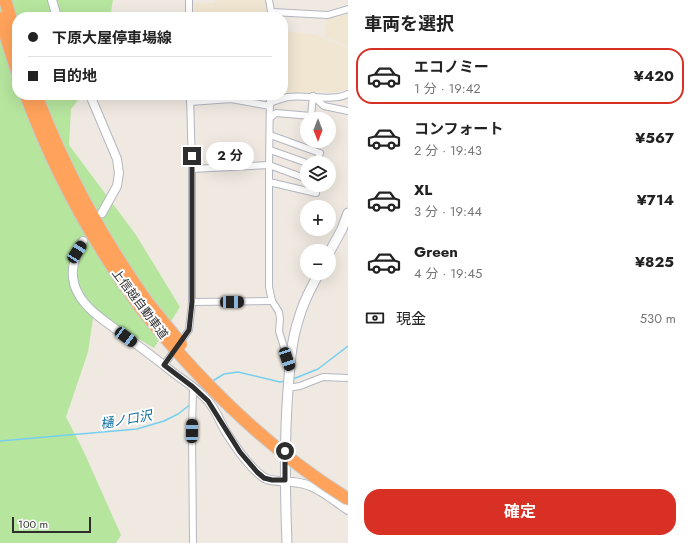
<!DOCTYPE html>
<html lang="ja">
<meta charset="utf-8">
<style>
body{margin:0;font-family:Jost,"Noto Sans JP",sans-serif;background:#f6f6f6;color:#222;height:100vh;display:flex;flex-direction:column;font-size:15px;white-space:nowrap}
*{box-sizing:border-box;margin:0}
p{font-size:13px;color:#767676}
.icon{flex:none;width:22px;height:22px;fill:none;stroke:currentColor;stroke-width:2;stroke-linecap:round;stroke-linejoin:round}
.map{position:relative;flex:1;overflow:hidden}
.panel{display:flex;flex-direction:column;background:#fff;width:344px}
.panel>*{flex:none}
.banner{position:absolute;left:12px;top:12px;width:276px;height:88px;border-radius:16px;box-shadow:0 4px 16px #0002;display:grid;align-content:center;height:88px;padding:0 16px;background:#fff}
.needle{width:26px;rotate:180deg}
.buttons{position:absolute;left:300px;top:112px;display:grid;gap:8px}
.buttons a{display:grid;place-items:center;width:36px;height:36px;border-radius:50%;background:#fff;box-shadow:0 4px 16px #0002;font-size:20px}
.scale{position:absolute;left:12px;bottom:10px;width:79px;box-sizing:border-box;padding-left:4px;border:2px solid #2e2e2e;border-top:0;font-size:11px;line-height:14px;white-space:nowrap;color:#2e2e2e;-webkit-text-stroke:3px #fff;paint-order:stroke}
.end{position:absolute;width:18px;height:18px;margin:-9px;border:5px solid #2e2e2e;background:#fff;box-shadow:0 0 0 2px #fff}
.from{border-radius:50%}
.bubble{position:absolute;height:28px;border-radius:14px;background:#fff;box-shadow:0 4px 16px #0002;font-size:13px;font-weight:700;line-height:28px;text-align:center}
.car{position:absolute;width:12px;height:24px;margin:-12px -6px;border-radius:5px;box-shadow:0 0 3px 1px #0007;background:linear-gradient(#222 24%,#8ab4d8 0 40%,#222 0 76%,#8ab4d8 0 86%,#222 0)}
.banner b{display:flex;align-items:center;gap:14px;height:38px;font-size:15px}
.banner b+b{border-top:1px solid #e0e0e0}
.banner i{width:10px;height:10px;background:#222}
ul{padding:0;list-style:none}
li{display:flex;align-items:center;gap:12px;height:56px;margin:0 8px 6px;padding:0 8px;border:2px solid transparent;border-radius:16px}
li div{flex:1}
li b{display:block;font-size:15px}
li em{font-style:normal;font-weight:700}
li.on{border-color:#d93025}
li>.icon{width:36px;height:36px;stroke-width:1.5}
h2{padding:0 16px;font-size:18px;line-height:48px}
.pay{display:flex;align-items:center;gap:10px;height:44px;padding:0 16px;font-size:15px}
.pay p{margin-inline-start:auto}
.button{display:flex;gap:8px;margin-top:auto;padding:8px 16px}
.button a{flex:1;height:46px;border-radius:16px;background:#d93025;color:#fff;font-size:16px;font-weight:700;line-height:46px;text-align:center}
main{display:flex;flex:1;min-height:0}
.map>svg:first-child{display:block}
.education{fill:#f0e6d1}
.green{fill:#b6e59e}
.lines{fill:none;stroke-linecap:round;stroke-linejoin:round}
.stream{stroke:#75cff0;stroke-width:1.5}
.minor-casing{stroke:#b4b7c1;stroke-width:8}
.tertiary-casing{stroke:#b4b7c1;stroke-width:10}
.secondary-casing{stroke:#b4b7c1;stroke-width:11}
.motorway-casing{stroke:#c9c9c9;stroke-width:14}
.minor{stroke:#fff;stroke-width:6}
.tertiary{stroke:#fff;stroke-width:8}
.secondary{stroke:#fff;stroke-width:9}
.motorway{stroke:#ffa35c;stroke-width:12}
.motorway-bridge-casing{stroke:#c9c9c9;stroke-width:14;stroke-linecap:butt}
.motorway-bridge{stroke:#ffa35c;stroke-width:12}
.route{stroke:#2e2e2e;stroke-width:5}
.labels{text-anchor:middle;stroke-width:4;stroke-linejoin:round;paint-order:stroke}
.street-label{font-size:12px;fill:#2e2e2e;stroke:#fff}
.water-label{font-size:13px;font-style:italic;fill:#0d6fa3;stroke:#fff}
</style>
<main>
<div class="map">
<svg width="348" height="543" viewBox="0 0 348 543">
<rect width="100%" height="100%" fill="#efe9e1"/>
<g class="education">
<polygon points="215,0 266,0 267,17 194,17 194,3 215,3"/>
<polygon points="348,14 348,46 325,37 325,18 337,17"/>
<polygon points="283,31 313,34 348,48 348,89 330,93 320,91 283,94"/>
</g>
<polygon class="green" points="0,0 113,0 110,17 17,17 17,95 82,95 71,109 69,145 136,235 180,307 154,348 94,312 88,352 66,417 83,450 121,535 116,543 0,543"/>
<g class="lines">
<g class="stream">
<polyline points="293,379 318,369 348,346"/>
<polyline points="211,382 224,374 238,372 280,382 285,381"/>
<polyline points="0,441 137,429 164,421 178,414 191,404"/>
</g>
<defs>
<g id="minor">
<polyline points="189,0 189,17"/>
<polyline points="269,0 272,17"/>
<polyline points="272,12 328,15 348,9"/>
<polyline points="270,95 269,165 269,287 272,301 279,312 280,319 279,331 289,364"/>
<polyline points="313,96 324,106 348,111"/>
<polyline points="190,102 231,99 270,106"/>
<path d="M270,103C276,101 282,98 288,97C306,94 333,102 348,94"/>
<polyline points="270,118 276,113 311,116 313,96"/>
<polyline points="270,135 320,153 316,163"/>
<polyline points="270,150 307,163"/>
<polyline points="192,169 269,165 307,179"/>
<polyline points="269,182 316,193"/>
<polyline points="192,302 272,301"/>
<polyline points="164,365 189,330 192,302 192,169 190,95"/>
<polyline points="193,387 192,431 193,543"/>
<polyline points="288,388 300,386 323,377 348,378"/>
</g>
<g id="tertiary">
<polyline points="52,0 57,17"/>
<polyline points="90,95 117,159 119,173 117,186 102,213"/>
<path d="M83,241C73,258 68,277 79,295C87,309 102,319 114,328C135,343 155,358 175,374C186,382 199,390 208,401C216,410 220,422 226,432C236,448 248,466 263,477C271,483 292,480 304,484C320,488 334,501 348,510"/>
</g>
<g id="secondary">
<polyline points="329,253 342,229 348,213"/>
<path d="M287,543C285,492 284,441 288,390C290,366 291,341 299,318C303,302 311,288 319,273"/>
</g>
<g id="motorway">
<polyline points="5,0 17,40"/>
<polyline points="0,18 17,71"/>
<path d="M26,95C54,171 92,241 140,307"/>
<path d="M36,95C65,171 100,235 147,302"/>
</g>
</defs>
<use href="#minor" class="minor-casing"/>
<use href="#tertiary" class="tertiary-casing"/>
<use href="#secondary" class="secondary-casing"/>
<use href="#motorway" class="motorway-casing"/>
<use href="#minor" class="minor"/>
<use href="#tertiary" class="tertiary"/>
<use href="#secondary" class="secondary"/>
<use href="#motorway" class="motorway"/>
<defs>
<g id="motorway-bridge">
<polyline points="147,302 181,344"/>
<path d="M140,307C199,381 267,449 348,499"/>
</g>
</defs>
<use href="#motorway-bridge" class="motorway-bridge-casing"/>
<use href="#motorway-bridge" class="motorway-bridge"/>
</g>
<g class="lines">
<polyline class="route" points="192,156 192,302 189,330 164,365 193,387 208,401 240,452 257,472 264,478 272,480 285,480 285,451"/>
</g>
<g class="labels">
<g class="street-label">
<text transform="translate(140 304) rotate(53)" y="4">上信越自動車道</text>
</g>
<g class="water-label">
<text transform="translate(126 419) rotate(-10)" y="5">樋ノ口沢</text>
</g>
</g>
</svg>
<div class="buttons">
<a><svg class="needle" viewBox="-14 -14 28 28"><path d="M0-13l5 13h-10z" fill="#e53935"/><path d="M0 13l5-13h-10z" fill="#767676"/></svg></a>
<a><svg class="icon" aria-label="layers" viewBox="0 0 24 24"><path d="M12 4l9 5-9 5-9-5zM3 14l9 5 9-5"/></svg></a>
<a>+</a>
<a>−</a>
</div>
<div class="scale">100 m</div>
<i class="end from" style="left:285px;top:451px"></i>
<i class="end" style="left:192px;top:156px"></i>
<div class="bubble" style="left:206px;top:142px;width:48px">2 分</div>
<i class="car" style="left:77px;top:252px;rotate:33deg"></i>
<i class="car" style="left:232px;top:302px;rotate:89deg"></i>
<i class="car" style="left:126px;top:337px;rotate:127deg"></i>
<i class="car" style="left:287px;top:359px;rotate:161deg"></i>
<i class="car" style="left:192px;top:431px;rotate:1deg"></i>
<div class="banner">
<b><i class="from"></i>下原大屋停車場線</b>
<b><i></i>目的地</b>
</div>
</div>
<section class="panel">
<h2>車両を選択</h2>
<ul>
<li class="on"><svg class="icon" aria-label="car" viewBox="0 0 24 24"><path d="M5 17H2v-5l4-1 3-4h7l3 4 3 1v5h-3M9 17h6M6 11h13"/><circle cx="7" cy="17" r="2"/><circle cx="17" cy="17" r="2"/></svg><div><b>エコノミー</b><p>1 分 · 19:42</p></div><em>¥420</em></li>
<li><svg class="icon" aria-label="car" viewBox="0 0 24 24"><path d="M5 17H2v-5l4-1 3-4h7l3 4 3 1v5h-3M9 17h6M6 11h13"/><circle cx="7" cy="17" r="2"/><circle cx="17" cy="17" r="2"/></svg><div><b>コンフォート</b><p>2 分 · 19:43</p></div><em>¥567</em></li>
<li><svg class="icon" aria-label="car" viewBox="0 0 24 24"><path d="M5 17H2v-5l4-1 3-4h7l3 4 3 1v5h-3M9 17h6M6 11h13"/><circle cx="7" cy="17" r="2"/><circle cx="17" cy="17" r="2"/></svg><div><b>XL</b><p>3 分 · 19:44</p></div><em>¥714</em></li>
<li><svg class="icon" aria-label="car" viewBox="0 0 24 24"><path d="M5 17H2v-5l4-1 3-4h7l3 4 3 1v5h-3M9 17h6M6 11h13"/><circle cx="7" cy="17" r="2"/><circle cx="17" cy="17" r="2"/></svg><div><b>Green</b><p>4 分 · 19:45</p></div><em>¥825</em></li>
</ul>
<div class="pay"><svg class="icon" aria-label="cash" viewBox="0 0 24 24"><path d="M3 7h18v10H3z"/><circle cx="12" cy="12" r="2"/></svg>現金<p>530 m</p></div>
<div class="button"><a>確定</a></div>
</section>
</main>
